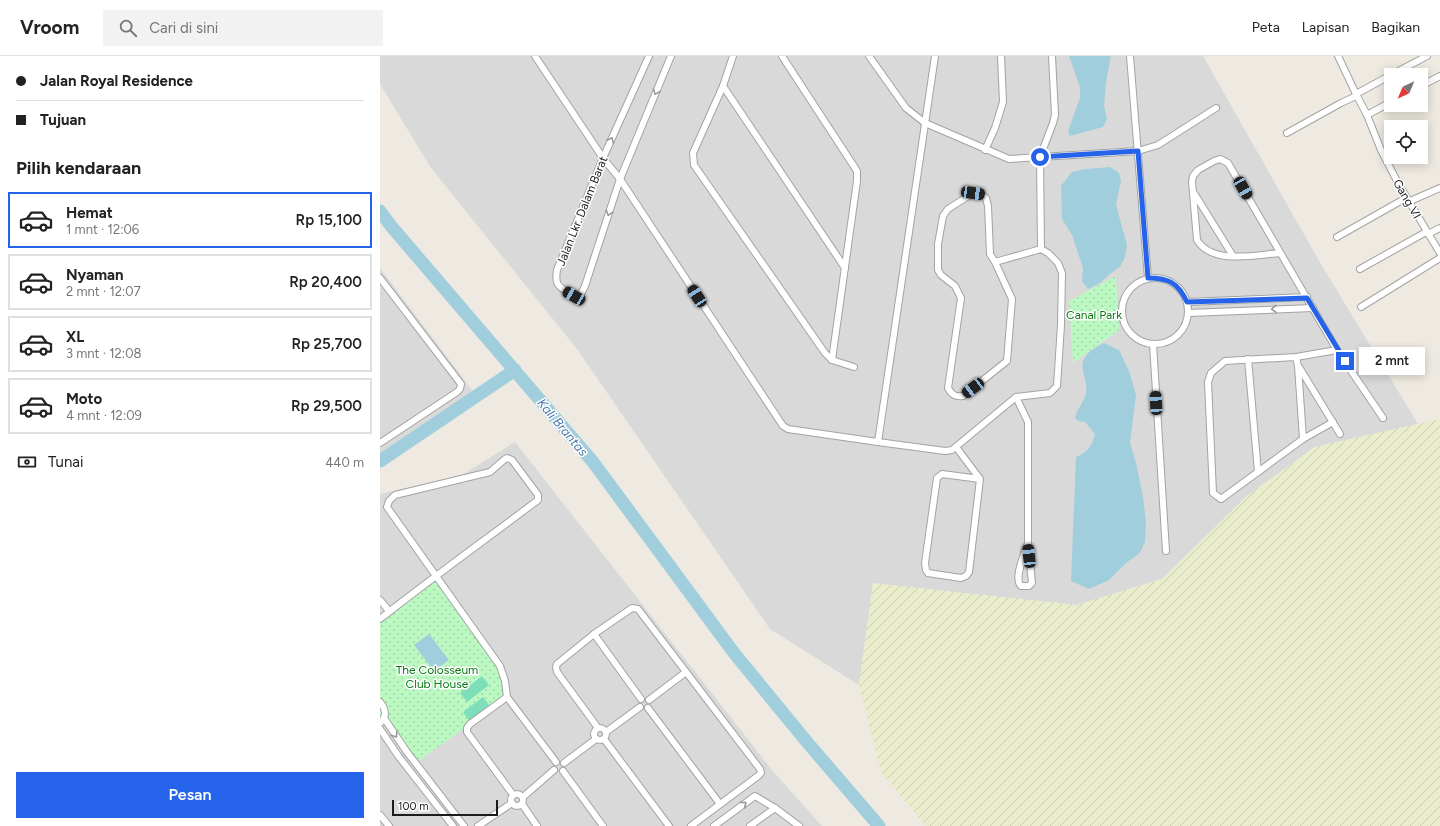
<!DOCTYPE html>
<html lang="id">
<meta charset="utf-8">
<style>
body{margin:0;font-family:Figtree,sans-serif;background:#f2f2f2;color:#222;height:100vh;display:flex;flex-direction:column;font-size:15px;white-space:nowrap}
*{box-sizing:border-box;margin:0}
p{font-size:13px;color:#767676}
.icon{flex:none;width:22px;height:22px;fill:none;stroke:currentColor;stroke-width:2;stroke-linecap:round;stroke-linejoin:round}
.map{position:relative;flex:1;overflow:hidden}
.side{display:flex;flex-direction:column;background:#fff;width:380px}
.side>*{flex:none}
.banner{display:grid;align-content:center;height:88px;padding:0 16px;background:#fff}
.needle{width:26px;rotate:224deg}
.tools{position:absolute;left:1004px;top:12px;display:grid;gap:8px}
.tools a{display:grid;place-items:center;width:44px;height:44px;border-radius:0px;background:#fff;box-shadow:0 2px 10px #0003;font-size:20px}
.scale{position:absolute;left:12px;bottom:10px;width:106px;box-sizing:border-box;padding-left:4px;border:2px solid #1c1c1c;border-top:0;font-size:11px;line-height:14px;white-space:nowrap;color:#1c1c1c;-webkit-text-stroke:3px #fff;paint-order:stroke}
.end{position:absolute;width:18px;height:18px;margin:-9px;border:5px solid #2563eb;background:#fff;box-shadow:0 0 0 2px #fff}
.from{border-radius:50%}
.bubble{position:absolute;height:28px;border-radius:0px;background:#fff;box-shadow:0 2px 10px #0003;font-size:13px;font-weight:600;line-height:28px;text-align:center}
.car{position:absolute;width:12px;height:24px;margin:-12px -6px;border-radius:5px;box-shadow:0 0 3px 1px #0007;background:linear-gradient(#222 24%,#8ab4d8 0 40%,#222 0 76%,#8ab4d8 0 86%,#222 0)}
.banner b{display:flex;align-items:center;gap:14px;height:38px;font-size:15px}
.banner b+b{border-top:1px solid #e0e0e0}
.banner i{width:10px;height:10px;background:#222}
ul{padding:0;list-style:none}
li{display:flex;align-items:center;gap:12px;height:56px;margin:0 8px 6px;padding:0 8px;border:2px solid #e0e0e0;border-radius:0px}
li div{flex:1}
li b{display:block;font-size:15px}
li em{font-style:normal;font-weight:600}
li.current{border-color:#2563eb}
li>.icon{width:36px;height:36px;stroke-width:1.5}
h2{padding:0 16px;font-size:18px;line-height:48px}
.pay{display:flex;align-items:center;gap:10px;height:44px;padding:0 16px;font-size:15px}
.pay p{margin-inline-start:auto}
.action{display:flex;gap:8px;margin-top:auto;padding:8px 16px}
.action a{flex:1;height:46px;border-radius:0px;background:#2563eb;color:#fff;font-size:16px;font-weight:600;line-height:46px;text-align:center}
header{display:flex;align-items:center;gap:24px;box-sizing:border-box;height:56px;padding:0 20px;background:#fff;border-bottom:1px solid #e0e0e0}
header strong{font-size:19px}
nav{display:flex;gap:22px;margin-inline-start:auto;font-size:14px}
.search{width:280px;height:36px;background:#f2f2f2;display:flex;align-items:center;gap:10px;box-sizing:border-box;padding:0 14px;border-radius:0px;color:#767676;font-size:15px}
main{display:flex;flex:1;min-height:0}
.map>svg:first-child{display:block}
.residential{fill:#dad9d9}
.farmland{fill:url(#farmland-furrows)}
.park{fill:url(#park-dots)}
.pitch{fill:#7edeba}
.water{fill:#a1cedc}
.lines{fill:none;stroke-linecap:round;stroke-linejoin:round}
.river{stroke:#a1cedc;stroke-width:13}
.minor-casing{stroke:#a3a3a3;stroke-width:8}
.minor{stroke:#fff;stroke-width:6}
.oneway{stroke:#999}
.route{stroke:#2563eb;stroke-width:5}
.labels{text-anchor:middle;stroke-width:3;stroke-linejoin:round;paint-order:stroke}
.street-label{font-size:12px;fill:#1c1c1c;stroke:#fff}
.park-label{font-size:12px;fill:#0a7915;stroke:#fff}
.water-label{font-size:13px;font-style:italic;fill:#4879ab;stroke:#fff}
</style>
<header>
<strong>Vroom</strong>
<div class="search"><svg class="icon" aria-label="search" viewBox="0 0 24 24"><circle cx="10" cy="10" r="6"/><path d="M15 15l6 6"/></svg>Cari di sini</div>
<nav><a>Peta</a><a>Lapisan</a><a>Bagikan</a></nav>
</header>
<main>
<section class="side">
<div class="banner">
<b><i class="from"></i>Jalan Royal Residence</b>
<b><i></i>Tujuan</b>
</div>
<h2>Pilih kendaraan</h2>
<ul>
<li class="current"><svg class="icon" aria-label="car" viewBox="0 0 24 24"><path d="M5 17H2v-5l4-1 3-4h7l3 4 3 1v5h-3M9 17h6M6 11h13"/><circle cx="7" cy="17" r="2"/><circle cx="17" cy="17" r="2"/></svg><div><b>Hemat</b><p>1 mnt · 12:06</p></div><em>Rp 15,100</em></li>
<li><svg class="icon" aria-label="car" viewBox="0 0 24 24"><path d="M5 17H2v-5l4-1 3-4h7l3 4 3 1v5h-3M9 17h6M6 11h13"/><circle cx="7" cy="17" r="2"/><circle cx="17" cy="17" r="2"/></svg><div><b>Nyaman</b><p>2 mnt · 12:07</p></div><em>Rp 20,400</em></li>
<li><svg class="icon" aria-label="car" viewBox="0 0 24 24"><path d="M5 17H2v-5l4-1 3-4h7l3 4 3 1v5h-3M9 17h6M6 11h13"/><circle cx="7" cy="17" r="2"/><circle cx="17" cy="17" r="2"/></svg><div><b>XL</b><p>3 mnt · 12:08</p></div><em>Rp 25,700</em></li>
<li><svg class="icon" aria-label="car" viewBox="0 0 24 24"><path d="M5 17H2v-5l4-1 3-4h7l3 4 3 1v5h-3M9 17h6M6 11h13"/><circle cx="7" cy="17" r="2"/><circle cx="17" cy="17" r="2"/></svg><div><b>Moto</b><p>4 mnt · 12:09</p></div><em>Rp 29,500</em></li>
</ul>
<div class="pay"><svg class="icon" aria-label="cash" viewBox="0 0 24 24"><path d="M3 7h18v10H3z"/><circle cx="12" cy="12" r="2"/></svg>Tunai<p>440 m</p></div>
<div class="action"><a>Pesan</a></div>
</section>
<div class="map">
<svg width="1060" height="770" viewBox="0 0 1060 770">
<defs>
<pattern id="farmland-furrows" width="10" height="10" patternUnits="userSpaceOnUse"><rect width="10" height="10" fill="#eaedcc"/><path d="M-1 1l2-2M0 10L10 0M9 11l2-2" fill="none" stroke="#c8cbaf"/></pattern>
<pattern id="park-dots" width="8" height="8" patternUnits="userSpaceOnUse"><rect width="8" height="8" fill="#bcf9c2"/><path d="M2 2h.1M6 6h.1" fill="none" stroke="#a1d5a6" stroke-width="1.8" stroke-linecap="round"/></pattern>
</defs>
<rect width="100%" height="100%" fill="#eeeae1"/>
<g class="residential">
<polygon points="0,0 823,0 942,210 1038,368 935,391 867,440 782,523 697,549 493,528 479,629 390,573 197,293 51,112 0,28"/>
<polygon points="0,212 98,342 0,407"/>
<polygon points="135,386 392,714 442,770 0,770 0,438 82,419"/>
</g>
<polygon class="farmland" points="1060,363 1060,770 546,770 501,716 479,629 493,527 697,549 782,523 867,440 935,391"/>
<g class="park">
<polygon points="736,220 739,274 693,307 689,245"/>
<polygon points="57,520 120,610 127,641 36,707 0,660 0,563"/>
</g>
<g class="pitch">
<polygon points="102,620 109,629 87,646 80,637"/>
<polygon points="103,641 110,650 90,666 83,656"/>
</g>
<g class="water">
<polygon points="689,0 731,0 726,26 724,50 727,63 723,71 690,80 688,75 700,42 700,31"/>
<polygon points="730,111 739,117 741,125 736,149 747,189 745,201 740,211 731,217 720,227 708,233 702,225 703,212 692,179 682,163 681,130 692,116 706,113"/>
<path d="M724,287L739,294L749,315L756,339L750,387L756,407L763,440L766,466L765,486L760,497L746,507L729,524L709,533L691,525L696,401C708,396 712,390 715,378L705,366L698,365L695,362C697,353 704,346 706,337C707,329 705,322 703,315C700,300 712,293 724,287Z"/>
<polygon points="49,578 69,604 54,615 34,589"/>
</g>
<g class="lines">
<g class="river">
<polyline points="0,155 11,170 213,406 354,597 427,686 499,770"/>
<polyline points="0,405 135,314"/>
</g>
<defs>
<g id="minor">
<polyline points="155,0 223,102 240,123 403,370 408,373 498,386 555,0"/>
<path d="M269,0L223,102L177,214C175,226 177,230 186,235C190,238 193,240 198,240L202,236L205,230L240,123L291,0"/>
<polyline points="353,0 343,30 313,97 314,109 445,297 452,304 474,311"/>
<polyline points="402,0 477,115 477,125 452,304"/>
<polyline points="489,0 526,52 545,67 629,103 758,95 778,89 836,52"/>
<polyline points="750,0 768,222"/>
<polyline points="958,0 976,38 987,59 1001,94 1018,127 1060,197"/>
<polyline points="1011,19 1047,0"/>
<polyline points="343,30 465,212"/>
<polyline points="1041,30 1060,20"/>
<polyline points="976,38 1011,19"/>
<polyline points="987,59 1011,46"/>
<polyline points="907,77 961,47 976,40"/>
<polyline points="605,94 615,72 623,46 621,0"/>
<polyline points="814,137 853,200"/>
<polyline points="1028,146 1060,132"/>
<polyline points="1048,178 1060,172"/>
<polyline points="957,181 1026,142"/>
<polyline points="661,193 660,101 673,67 675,59 672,0"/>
<path d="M900,197C875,199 832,209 817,184L812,126L813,120L818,114L834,105L840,103L848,107L957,294L1003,362"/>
<polyline points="980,213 1046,176"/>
<polyline points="0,222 81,328 80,333 77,336 0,387"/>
<circle cx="775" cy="255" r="33"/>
<polyline points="807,246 927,241"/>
<polyline points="981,251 1060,202"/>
<polyline points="808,257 933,252"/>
<polyline points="773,288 786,495"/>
<polyline points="916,301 918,310 923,383"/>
<polyline points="868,303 878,416"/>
<polyline points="919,311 960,378"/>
<path d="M636,341L648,366V487L652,527L649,530H641C633,522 645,497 648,487"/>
<polyline points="953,366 923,383 841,443 833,437 828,326 831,317 845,305 916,301 957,294"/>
<path d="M498,386L565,395L572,394L636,341L670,337L677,330L681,269L682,217L678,207L668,197L661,193L615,206L610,198L608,150L606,142L601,138L593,137L568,153L563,160L558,188V214L561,219L575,230L581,242L568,332C572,339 575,341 583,340L627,305L632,243L615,206"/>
<polyline points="576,391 600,423 589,516 586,520 581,522 548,517 546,514 545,507 557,422 562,418 600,423"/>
<polyline points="0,544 9,555"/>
<path d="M0,563C52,522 105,484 158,444V439L132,404L127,402L125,403L110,416L15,439L9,445L7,451L120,610L125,625L127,641L176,706"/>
<polyline points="214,578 261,643"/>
<polyline points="127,641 90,668 87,672 87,676 131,736"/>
<polyline points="269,644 306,616"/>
<path d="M0,646C6,653 7,661 0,667"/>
<polyline points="268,652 340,748"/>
<polyline points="4,662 27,696 84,770"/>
<circle cx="220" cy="678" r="6"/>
<polyline points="218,672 177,616 176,611 177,608 214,578 252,552 258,553 380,713 381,717 378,720 311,770"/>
<polyline points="0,673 19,701 73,770"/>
<polyline points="226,676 260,651"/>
<polyline points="224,683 289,770"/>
<polyline points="184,707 216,683"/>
<polyline points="183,715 223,770"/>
<circle cx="137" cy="744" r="6"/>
<polyline points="143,741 174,714"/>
<polyline points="142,748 157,770"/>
<polyline points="0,759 9,770"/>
<polyline points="98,770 132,747"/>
<polyline points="334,770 375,740 395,752 419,770"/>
<polyline points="370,770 395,752"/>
</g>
</defs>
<use href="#minor" class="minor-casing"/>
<use href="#minor" class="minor"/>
</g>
<defs><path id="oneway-chevron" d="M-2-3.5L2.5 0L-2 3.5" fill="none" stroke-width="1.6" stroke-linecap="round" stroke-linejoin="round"/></defs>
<g class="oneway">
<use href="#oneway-chevron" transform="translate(276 36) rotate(112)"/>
<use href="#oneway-chevron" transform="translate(231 84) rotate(-66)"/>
<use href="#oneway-chevron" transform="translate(229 157) rotate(108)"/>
<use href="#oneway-chevron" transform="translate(894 253) rotate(178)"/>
<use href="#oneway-chevron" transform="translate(15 679) rotate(57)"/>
<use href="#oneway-chevron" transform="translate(364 748) rotate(-37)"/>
</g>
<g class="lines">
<path class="route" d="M660,101L758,95L768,222C789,222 798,227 807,246L927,242L965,305"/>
</g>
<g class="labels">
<g class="street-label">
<text transform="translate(1027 143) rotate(60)" y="4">Gang VI</text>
<text transform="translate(202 155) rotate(-68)" y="4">Jalan Lkr. Dalam Barat</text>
</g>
<g class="park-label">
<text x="714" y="263">Canal Park</text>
<text x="57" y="618">The Colosseum<tspan x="57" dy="14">Club House</tspan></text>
</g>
<g class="water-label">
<text transform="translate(183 371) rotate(50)" y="5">Kali Brantas</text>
</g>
</g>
</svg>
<div class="tools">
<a><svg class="needle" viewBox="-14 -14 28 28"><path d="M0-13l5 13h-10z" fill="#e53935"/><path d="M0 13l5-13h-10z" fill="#767676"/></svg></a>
<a><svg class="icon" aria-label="locate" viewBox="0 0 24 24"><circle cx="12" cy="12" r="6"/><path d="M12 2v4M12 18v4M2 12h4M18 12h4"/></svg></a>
</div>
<div class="scale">100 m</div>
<i class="end from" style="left:660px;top:101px"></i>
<i class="end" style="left:965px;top:305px"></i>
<div class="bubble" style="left:979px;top:291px;width:66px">2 mnt</div>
<i class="car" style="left:863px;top:132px;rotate:150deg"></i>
<i class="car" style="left:593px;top:137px;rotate:98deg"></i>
<i class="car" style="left:194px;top:240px;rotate:300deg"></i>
<i class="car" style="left:317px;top:240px;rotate:327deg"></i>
<i class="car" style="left:593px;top:332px;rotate:233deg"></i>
<i class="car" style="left:776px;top:347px;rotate:357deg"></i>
<i class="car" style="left:649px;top:500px;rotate:354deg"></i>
</div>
</main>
